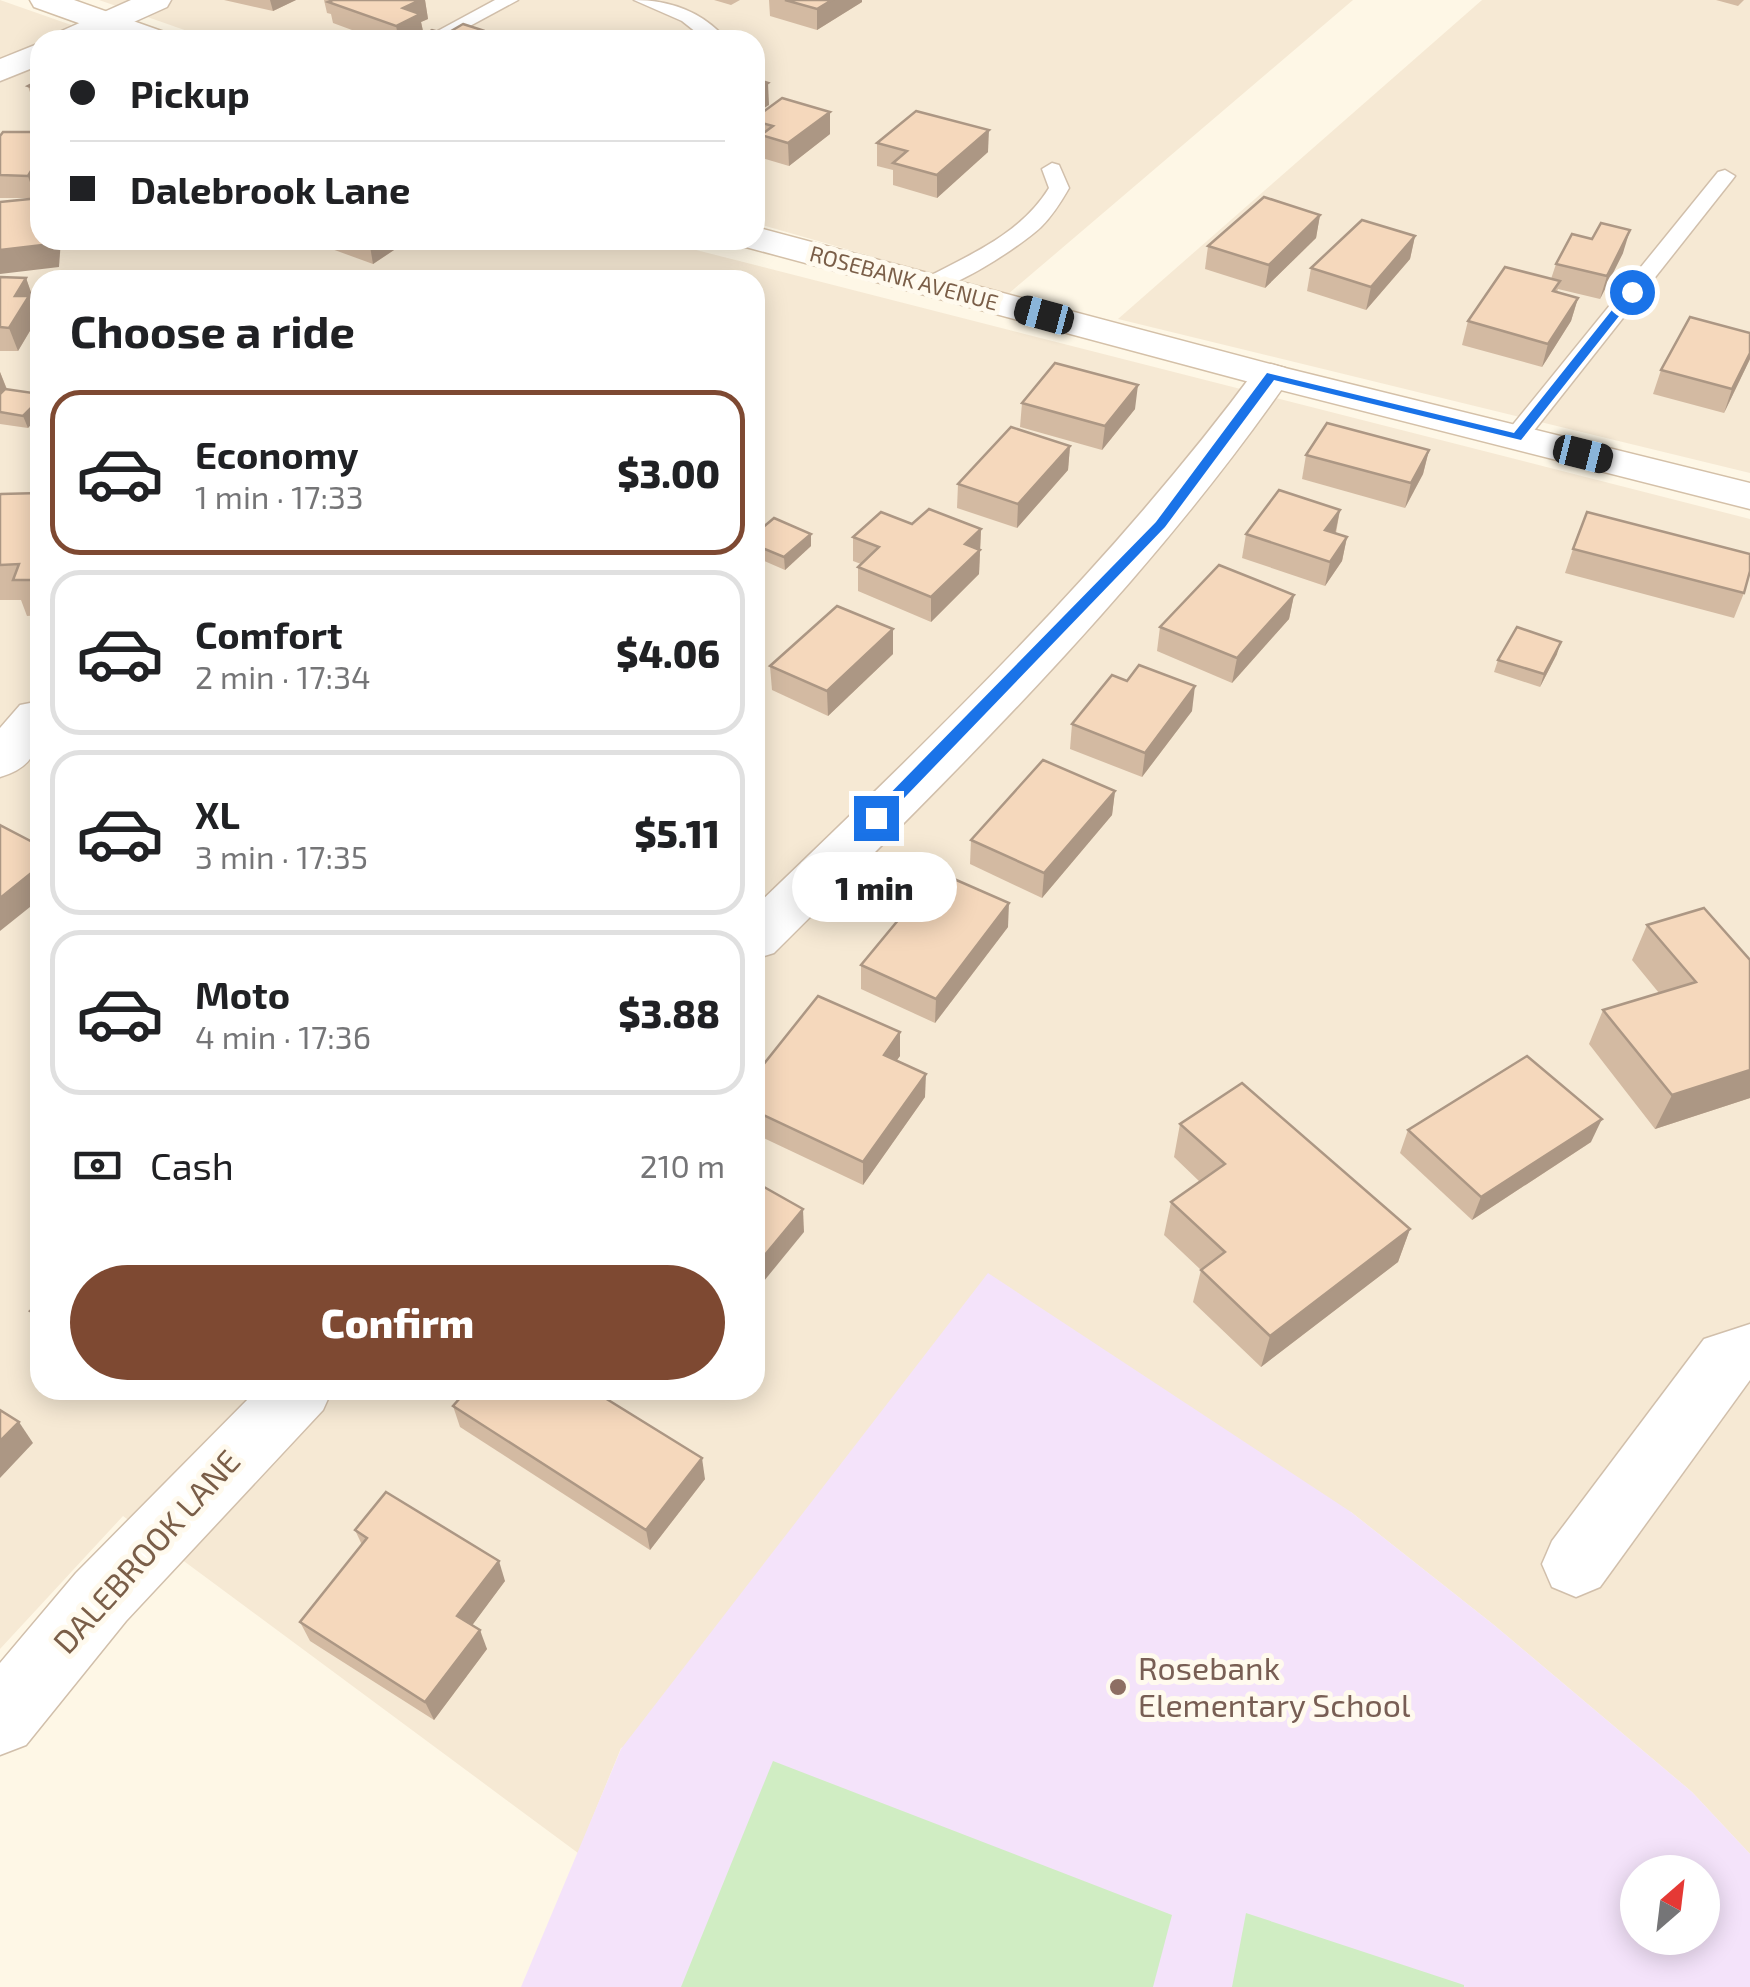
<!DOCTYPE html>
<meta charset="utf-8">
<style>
body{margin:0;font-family:"Exo 2",sans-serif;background:#f6f6f6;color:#202124;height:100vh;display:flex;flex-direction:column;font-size:38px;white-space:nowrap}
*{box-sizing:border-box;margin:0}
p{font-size:32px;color:#757577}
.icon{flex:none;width:55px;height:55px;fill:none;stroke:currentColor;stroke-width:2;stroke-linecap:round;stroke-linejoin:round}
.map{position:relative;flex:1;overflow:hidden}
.side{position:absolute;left:30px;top:270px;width:735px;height:1130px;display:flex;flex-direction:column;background:#fff;border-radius:30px;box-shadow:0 5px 25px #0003}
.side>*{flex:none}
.guide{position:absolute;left:30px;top:30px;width:735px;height:220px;border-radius:30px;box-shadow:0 5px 25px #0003;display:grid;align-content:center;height:220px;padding:0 40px;background:#fff}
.needle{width:65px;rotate:28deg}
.fabs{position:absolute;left:1620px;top:1855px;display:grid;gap:20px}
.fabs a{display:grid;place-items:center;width:100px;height:100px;border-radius:50%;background:#fff;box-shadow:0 5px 25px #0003;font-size:50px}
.end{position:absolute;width:45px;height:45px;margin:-22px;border:12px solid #1a73e8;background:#fff;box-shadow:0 0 0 5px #fff}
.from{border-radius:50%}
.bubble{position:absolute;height:70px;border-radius:35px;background:#fff;box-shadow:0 5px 25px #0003;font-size:32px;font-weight:800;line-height:70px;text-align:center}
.car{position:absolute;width:30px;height:60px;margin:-30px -15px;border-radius:12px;box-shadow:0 0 8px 2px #0007;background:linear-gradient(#222 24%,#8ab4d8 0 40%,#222 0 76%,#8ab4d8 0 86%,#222 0)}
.guide b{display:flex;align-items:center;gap:35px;height:95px;font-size:38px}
.guide b+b{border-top:2px solid #e0e0e0}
.guide i{width:25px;height:25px;background:#202124}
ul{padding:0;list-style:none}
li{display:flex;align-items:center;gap:30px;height:165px;margin:0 20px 15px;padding:0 20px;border:5px solid #e0e0e0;border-radius:30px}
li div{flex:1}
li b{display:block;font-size:38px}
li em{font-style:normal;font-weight:800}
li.on{border-color:#7e4932}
li>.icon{width:90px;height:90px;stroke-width:1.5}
h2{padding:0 40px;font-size:45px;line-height:120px}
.pay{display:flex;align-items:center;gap:25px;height:110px;padding:0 40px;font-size:38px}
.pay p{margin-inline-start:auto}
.action{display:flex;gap:20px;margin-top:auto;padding:20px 40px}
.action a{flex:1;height:115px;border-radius:60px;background:#7e4932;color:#fff;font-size:40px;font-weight:800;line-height:115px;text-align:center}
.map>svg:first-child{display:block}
.residential{fill:#f6e9d4;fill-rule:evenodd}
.education{fill:#f4e3fa;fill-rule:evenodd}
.green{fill:#d0edc3}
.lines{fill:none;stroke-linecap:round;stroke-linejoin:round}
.lane-casing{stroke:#d1bfab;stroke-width:3}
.street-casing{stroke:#d1bfab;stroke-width:3}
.secondary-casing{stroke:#d4c0a8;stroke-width:3}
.lane{fill:#fff;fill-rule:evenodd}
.street{fill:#fff;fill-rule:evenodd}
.secondary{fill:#fff;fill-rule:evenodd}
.wall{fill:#d3baa2}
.shaded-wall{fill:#ac9784}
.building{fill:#f5d8bc;stroke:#ac9784;stroke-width:2.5}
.route{fill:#1a73e8}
.education-dot{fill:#8d6e63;stroke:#fffaee;stroke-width:4}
.labels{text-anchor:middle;stroke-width:10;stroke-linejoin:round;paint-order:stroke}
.far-street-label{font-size:22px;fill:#7a5e48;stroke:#fffaee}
.near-street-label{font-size:32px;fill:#7a5e48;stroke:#fffaee}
.near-education-label{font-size:32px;fill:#785e54;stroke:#fffaee;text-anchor:start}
</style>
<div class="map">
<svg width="1750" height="1987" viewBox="0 0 1750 1987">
<rect width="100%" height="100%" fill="#fef7e6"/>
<g class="residential">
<path d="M0,0L114,40H40V240H657L1750,519V1854L1692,1792L1494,1625L1351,1512L621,1748L578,1853L123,1516L0,1649ZM40,280H755V1390H40Z"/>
<polygon points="99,0 1353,0 1007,295 755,223 755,40 213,40"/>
<polygon points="1482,0 1750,0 1750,473 1118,319"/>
</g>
<path class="education" d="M988,1273L1351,1512L1494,1625L1692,1792L1750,1854V1987H521L621,1749ZM1638,1872H1702V1938H1638Z"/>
<g class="green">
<polygon points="773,1761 1172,1915 1153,1987 681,1987"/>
<polygon points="1246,1913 1464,1985 1464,1987 1232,1987"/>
</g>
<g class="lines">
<defs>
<g id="lane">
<polygon points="495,0 518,0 444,40 421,40"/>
<path d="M634,0C670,0 703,12 727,40H706L682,21Z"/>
<path d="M1052,163L1059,165L1069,188C1061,202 1053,215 1041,227C1022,245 946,296 922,290V280C969,255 1020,235 1049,188L1042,169Z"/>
<polygon points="1725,170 1735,176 1732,180 1525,442 1507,442 1504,437 1507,432 1718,172"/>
</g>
<g id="street">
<polygon points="131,0 171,0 167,7 94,40 52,40 57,33"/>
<polygon points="40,43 40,65 0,81 0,59"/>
<path d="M1271,364L1285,368L1291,376C1143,590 957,770 774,953L755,959V907C933,736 1110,567 1257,368Z"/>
<path d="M40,701C40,738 42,765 0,777V728L20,705Z"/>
<polygon points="1750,1324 1750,1380 1600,1587 1576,1597 1552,1587 1542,1564 1552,1541 1704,1339"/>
<polygon points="257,1390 332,1390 323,1410 126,1621 26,1745 0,1755 0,1663 76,1573"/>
</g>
<g id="secondary">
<polygon points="30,0 74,0 167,33 172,40 126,40 34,7"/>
<polygon points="755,227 1285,368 1750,483 1750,509 1257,384 742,246 738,240 755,240"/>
</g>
</defs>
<use href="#lane" class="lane-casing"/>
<use href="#street" class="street-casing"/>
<use href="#secondary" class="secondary-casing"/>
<use href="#lane" class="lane"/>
<use href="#street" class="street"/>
<use href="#secondary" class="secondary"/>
</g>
<g class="wall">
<polygon points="224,0 296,0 273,11"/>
<polygon points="324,0 425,0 428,19 421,22 424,35 482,30 484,40 379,40 333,23 331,14 327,13"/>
<polygon points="714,0 740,0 731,5"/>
<polygon points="769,0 862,0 862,2 817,30 770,16"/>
<polygon points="1716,0 1744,0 1738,6"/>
<polygon points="40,80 40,109 35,108 28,86"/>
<polygon points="755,118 830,134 789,166 762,158 761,144 755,143"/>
<polygon points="40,132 35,198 0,198 0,136"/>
<polygon points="877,143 988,152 937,198 893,185 893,170 877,166"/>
<polygon points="1320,215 1316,238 1265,288 1205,269 1208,246"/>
<polygon points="1415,236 1410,259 1366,310 1307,291 1311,268"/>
<polygon points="307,240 409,240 373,264"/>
<polygon points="1623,253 1600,299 1558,289 1557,292 1578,298 1571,321 1542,367 1462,345 1468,321 1551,279 1556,264"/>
<polygon points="0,277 26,278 34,301 32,305 37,319 18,351 0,351"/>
<polygon points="1750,333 1750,359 1724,413 1653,394 1661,370"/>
<polygon points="0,372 7,389 40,394 28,428 0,424"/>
<polygon points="1022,403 1135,409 1102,450 1020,427"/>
<polygon points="1070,446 1068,470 1017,528 957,508 958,484"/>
<polygon points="1429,450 1423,474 1405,508 1302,479 1306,455"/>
<polygon points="40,493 40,615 27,616 21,600 0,600 0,495"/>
<polygon points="1340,510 1336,533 1347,537 1342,561 1325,586 1242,558 1246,534"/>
<polygon points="912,524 981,529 979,574 931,622 858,591 858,567 861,564 853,561 853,537"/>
<polygon points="755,534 811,534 811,546 785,570 755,557"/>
<polygon points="1573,549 1744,593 1734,618 1565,573"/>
<polygon points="1294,595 1289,619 1232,683 1157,651 1160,627"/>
<polygon points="893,654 828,716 772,690 770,666"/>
<polygon points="1557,654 1540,687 1494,672 1498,660"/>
<polygon points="1192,711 1142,777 1070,749 1072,724"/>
<polygon points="1115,791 1112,815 1042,898 970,864 971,840"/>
<polygon points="1647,925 1750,960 1750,1098 1655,1129 1589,1044 1603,1010 1659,993 1632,960"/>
<polygon points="1008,927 935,1023 861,989 861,965"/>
<polygon points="900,1056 896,1061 925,1097 863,1185 755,1134 755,1075"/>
<polygon points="1180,1124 1410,1229 1398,1262 1261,1367 1193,1302 1201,1270 1164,1235 1171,1202 1200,1182 1174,1157"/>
<polygon points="1408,1130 1591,1142 1472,1220 1400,1153"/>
<polygon points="40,1302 40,1326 30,1311"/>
<polygon points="453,1406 705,1479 650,1550 460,1427"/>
<polygon points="355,1530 505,1581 472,1625 487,1649 434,1720 310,1641 300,1622 362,1545"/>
</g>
<g class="shaded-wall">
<polygon points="270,0 296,0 273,11"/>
<polygon points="420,0 425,0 428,19 421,22 424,36 415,40 399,40 396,26 403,8"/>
<polygon points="832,0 862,0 862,2 817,30 817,9"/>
<polygon points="482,30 484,40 465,40"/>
<polygon points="768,83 769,105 755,114 755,92"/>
<polygon points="830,112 830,134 789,166 788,143"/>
<polygon points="989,130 988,152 937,198 937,175"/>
<polygon points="40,156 40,191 35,198 28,176"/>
<polygon points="1320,215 1316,238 1265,288 1269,265"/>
<polygon points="1630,230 1623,253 1600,299 1607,276"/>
<polygon points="1415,236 1410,259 1366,310 1371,287"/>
<polygon points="52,240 61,240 59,267 0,274 0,250"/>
<polygon points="369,240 409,240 373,264"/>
<polygon points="26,278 34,301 32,305 37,319 18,351 9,328 15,296"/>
<polygon points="1578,298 1571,321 1542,367 1548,344"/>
<polygon points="1750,353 1750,359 1724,413 1732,389"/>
<polygon points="761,355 762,389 755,396 755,360"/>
<polygon points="0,372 7,390 0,397"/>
<polygon points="1138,385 1135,409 1102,450 1105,426"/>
<polygon points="40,399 40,415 28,428 23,416"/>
<polygon points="1070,446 1068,470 1017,528 1018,504"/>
<polygon points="1429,450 1423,474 1405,508 1411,483"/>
<polygon points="1340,510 1335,534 1325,530"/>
<polygon points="981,529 979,574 931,622 931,597 965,544"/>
<polygon points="811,534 811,546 785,570 784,557"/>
<polygon points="1347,537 1342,561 1325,586 1330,562"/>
<polygon points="1294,595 1289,619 1232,683 1237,658"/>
<polygon points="893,629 893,654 828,716 827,691"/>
<polygon points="1561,642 1557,654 1540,687 1544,674"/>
<polygon points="1195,686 1192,711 1142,777 1145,753"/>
<polygon points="763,736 765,760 755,770 755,744"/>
<polygon points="1115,791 1112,815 1042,898 1044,873"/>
<polygon points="40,866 40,899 0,931 0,898"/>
<polygon points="1009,903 1008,927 935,1023 936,999"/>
<polygon points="900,1032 900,1056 883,1079 884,1055"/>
<polygon points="1750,1070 1750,1098 1655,1129 1672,1095"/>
<polygon points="926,1074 925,1097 863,1185 863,1162"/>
<polygon points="1602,1119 1591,1142 1472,1220 1481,1197"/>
<polygon points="803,1209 804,1232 755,1292 755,1267"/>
<polygon points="1410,1229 1398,1262 1261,1367 1270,1336"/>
<polygon points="19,1422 33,1443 0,1478 0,1441"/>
<polygon points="702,1458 705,1479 650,1550 646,1530"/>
<polygon points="499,1561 505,1581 465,1635 457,1616"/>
<polygon points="480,1630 487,1649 434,1720 425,1702"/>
</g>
<g class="building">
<polygon points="333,0 420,0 403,8 420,14 396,26 328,2"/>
<polygon points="785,0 832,0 817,9"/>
<polygon points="463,24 482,30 465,40 415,40 432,30 446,34"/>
<polygon points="652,36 665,40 646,40"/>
<polygon points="755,79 768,83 755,92"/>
<polygon points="40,80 40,90 28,86"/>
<polygon points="782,98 830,112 788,143 761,135 773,126 755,121 755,118"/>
<polygon points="916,111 989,130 937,175 893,163 907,151 877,143"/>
<polygon points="3,132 40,132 40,156 28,176 0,175 0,136"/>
<polygon points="1264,197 1320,215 1269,265 1208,246"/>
<polygon points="40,198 40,240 52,240 51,244 0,250 0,202"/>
<polygon points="1362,220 1415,236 1371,287 1311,268"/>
<polygon points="1601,223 1630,230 1607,276 1556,264 1572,234 1592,239"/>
<polygon points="1505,267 1560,281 1553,291 1578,298 1548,344 1468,321"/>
<polygon points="0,277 26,278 15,296 29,296 9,328 0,327"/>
<polygon points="1690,317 1750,333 1750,353 1732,389 1661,370"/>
<polygon points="1055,363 1138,385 1105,426 1022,403"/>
<polygon points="5,389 40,394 40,399 23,416 0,412 0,394"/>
<polygon points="1327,423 1429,450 1411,483 1306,455"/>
<polygon points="1011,427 1070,446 1018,504 958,484"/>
<polygon points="1279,490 1340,510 1325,530 1347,537 1330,562 1246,534"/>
<polygon points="40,493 40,580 13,580 19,564 0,565 0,495 1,494"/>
<polygon points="929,509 981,529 965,544 980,550 931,597 858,567 879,547 853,537 881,512 912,524"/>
<polygon points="1587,512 1750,554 1750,571 1744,593 1573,549"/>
<polygon points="774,518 811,534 784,557 755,545 755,534"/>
<polygon points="1219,565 1294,595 1237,658 1160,627"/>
<polygon points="837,606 893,629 827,691 770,666"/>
<polygon points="1517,627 1561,642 1544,674 1498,660"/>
<polygon points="1139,665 1195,686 1145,753 1072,724 1112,675 1127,681"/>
<polygon points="755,732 763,736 755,744"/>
<polygon points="1043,760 1115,791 1044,873 971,840"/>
<polygon points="0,825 40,846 40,866 0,898"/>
<polygon points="938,872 1009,903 936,999 861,965"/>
<polygon points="1704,908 1750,960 1750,1070 1672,1095 1603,1010 1696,982 1647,925"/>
<polygon points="818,996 900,1032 884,1055 926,1074 863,1162 755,1111 755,1075"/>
<polygon points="1527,1056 1602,1119 1481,1197 1408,1130"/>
<polygon points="1242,1083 1410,1229 1270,1336 1201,1270 1225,1252 1171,1202 1225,1164 1180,1124"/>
<polygon points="755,1182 803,1209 755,1267"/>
<polygon points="40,1302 40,1317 30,1311"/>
<polygon points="467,1390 592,1390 702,1458 646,1530 453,1406"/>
<polygon points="0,1410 19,1422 0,1441"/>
<polygon points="386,1492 499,1561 457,1616 480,1630 425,1702 300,1622 367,1538 355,1530"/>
</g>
<polygon class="route" points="1628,290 1638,292 1521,440 1274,380 1165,527 881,822 870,822 870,814 1156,522 1267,373 1514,433"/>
<circle class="education-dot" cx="1118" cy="1687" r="10"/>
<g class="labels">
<g class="far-street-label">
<text transform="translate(904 278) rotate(15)" y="8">ROSEBANK AVENUE</text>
</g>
<g class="near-street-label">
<text transform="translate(147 1552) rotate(-48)" y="11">DALEBROOK LANE</text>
</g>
<g class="near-education-label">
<text x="1138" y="1680">Rosebank<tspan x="1138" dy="37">Elementary School</tspan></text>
</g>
</g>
</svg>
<div class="fabs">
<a><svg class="needle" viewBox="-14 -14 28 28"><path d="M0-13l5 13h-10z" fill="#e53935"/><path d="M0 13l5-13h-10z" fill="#757577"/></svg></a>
</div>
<i class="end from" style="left:1632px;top:292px"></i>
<i class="end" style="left:876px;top:818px"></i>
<div class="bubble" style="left:792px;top:852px;width:165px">1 min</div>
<i class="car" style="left:1044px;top:315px;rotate:285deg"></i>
<i class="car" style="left:1583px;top:454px;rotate:104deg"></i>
<div class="guide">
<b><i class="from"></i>Pickup</b>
<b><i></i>Dalebrook Lane</b>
</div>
<section class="side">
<h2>Choose a ride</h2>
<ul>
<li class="on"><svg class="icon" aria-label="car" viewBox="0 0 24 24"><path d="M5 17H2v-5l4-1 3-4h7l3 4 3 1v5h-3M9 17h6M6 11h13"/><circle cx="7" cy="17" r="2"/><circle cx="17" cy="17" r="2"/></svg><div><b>Economy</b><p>1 min · 17:33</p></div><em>$3.00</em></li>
<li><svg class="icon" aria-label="car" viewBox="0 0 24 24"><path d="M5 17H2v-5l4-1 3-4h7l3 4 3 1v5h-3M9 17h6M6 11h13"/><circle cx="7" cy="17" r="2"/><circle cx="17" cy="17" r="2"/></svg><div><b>Comfort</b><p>2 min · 17:34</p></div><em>$4.06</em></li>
<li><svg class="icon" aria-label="car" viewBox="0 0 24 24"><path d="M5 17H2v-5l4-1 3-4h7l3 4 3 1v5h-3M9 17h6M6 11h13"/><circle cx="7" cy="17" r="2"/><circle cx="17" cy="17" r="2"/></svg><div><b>XL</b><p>3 min · 17:35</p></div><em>$5.11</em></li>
<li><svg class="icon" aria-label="car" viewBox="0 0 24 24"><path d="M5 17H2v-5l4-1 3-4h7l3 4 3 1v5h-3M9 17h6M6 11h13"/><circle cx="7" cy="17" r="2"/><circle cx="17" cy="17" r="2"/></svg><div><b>Moto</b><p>4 min · 17:36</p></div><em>$3.88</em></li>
</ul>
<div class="pay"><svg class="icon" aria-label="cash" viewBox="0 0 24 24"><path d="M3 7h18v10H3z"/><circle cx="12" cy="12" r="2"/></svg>Cash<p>210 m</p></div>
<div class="action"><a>Confirm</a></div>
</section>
</div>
